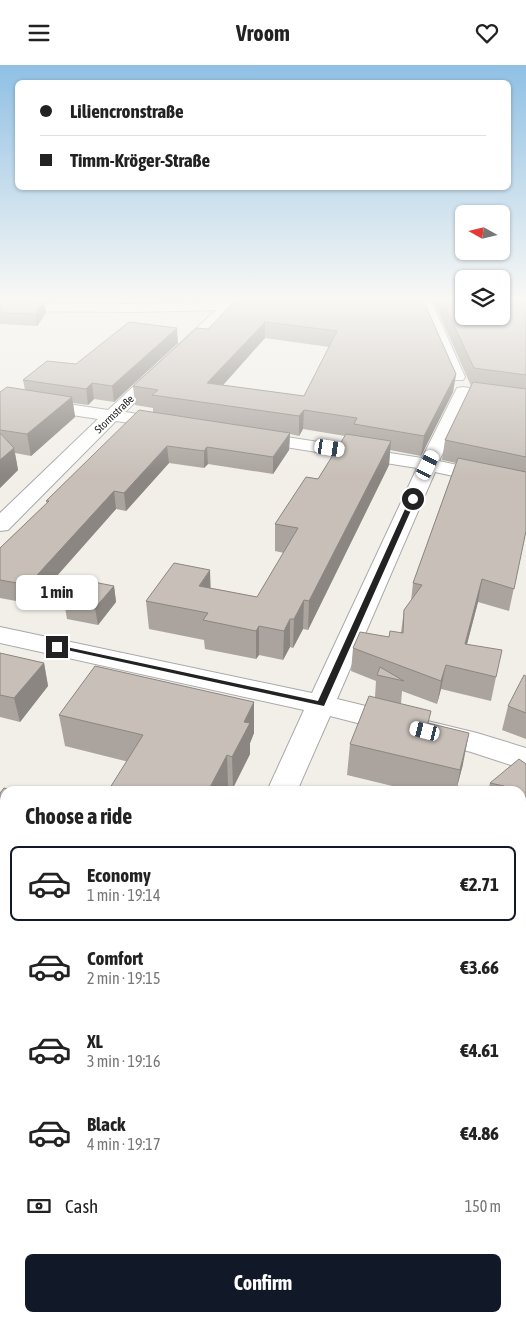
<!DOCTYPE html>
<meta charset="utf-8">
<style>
body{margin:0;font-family:"Asap Condensed",sans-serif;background:#f6f6f6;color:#222;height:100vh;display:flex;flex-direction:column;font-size:19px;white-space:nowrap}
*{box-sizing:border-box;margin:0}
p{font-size:16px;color:#767676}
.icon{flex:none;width:28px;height:28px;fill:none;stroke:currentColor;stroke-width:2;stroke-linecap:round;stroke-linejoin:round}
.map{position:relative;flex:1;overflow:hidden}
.sheet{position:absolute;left:0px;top:721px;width:526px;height:536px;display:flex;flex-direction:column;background:#fff;border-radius:15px 15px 0 0;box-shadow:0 1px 4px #0004}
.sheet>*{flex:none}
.top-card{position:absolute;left:15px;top:15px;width:496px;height:110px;border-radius:8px;box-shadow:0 1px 4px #0004;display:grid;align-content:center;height:110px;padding:0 25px;background:#fff}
.needle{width:32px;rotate:278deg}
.controls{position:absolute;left:455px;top:140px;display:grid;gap:10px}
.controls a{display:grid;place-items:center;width:55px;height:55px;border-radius:8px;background:#fff;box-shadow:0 1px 4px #0004;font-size:25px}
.end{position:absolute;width:22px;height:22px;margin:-11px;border:6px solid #222;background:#fff;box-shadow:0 0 0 2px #fff}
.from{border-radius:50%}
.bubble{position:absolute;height:35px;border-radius:8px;background:#fff;box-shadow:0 1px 4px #0004;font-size:16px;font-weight:700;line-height:35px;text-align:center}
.car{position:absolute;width:15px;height:30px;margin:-15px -8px;border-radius:6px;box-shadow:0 0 4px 1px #0007;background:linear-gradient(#fff 24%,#345 0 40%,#fff 0 76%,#345 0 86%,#fff 0)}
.top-card b{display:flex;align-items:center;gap:18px;height:48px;font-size:19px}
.top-card b+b{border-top:1px solid #e0e0e0}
.top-card i{width:12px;height:12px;background:#222}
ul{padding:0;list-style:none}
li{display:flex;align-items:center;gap:15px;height:75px;margin:0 10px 8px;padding:0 15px;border:2px solid transparent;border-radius:8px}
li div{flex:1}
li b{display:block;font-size:19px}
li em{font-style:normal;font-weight:700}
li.active{border-color:#111827}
li>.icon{width:45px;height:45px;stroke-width:1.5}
h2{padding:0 25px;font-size:22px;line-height:60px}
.pay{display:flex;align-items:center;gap:12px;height:55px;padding:0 25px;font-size:19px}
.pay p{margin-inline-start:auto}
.action{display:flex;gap:10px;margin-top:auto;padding:10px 25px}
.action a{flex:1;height:58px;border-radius:8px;background:#111827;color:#fff;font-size:20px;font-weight:700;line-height:58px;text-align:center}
header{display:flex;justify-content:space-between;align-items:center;height:65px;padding:0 25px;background:#fff;font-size:22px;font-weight:700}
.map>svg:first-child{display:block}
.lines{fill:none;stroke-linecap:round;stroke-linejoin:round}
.minor-casing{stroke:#a9a9a9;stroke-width:2}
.minor{fill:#fff;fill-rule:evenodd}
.wall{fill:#aba49e;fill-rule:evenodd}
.shaded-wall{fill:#8b8681}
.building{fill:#c7bfb8;stroke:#8b8681;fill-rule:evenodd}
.route{fill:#222}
.labels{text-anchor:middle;stroke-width:4.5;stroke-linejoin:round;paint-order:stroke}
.far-street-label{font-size:11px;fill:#222;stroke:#fff}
</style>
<header><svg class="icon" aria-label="menu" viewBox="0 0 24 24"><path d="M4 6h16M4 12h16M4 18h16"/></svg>Vroom<svg class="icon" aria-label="heart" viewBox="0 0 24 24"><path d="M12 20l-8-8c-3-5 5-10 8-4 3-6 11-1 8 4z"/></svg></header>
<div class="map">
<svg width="526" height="1257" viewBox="0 0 526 1257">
<rect width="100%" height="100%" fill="#f2efe9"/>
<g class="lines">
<defs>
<g id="minor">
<polygon points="270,235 277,239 275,242 232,244 125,347 175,355 178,359 175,363 169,364 116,356 8,465 0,466 0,448 98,354 0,339 0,329 108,345 216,245 136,247 0,246 0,238 136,239"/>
<polygon points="417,235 431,235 465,312 463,315 451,315 449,312"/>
<polygon points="463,322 469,323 471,327 439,396 526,415 526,427 435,407 337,634 477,668 526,683 526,705 471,687 330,651 297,726 267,726 304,645 0,578 0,562 312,628 417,403 254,377 248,376 245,372 248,368 254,367 422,393 457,323"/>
<polygon points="0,936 5,938 5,974 0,972"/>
<polygon points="187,1252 237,1252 239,1257 189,1257"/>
</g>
</defs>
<use href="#minor" class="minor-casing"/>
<use href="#minor" class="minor"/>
</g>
<g class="wall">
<polygon points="0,235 56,235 55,237 28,237 44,237 46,248 37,261 0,259"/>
<path d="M423,235L456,309L453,327L421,391L390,385L389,400L308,565L303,564L293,583L290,582L283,595L259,590L256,594L205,584L204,575L149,564L146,536L211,523L257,532L284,488L275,486V459L318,414L345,371L303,364L299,371L290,369L289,385L273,409L208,399L204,403L169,398L126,446L116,444L32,539L0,533V483L47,438L46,436L153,348V343L135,340L133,321L208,264ZM265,273L329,282L304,331L223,320Z"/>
<polygon points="433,235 464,235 526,237 526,466 509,546 478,537 467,579 496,612 491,636 441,624 437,639 402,626 401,639 429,659 463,699 456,726 413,726 347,710 350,679 375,632 376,616 351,606 353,583 389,572 401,567 404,545 411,536 413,518 456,398 442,395 445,375 471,321"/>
<polygon points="178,278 114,337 94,334 88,340 73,338 75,352 31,391 15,388 18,405 0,423 0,327 25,325 23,315 76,299"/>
<polygon points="114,521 116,537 98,560 67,554 64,537"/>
<polygon points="0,588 44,598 48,621 20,657 0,652"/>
<polygon points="526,611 526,674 502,665 508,641"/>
<polygon points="254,637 254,668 250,678 250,689 233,723 65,681 59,650"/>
<polygon points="526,699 526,795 521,792 521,726 488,726 490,718"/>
<polygon points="5,726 5,764 0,763 0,728"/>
<polygon points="0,780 5,782 5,883 0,881"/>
<polygon points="526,905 526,1048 521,1040 521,907"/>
<polygon points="293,1252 521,1252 526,1257 295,1257"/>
</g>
<g class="shaded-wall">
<polygon points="44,237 46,248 37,261 35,249"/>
<polygon points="265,257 265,273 208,337 207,318"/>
<polygon points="177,263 178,278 114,337 112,321"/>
<polygon points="456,309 453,327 421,391 424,371"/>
<polygon points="92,318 94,334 88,340 86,324"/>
<polygon points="72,332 75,352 31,391 27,369"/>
<polygon points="304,345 303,364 299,371 299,351"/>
<polygon points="290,368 289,385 273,409 273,392"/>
<polygon points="391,376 389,400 308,565 309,536"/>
<polygon points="167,381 169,398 126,446 124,428"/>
<polygon points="207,382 208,399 204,403 204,386"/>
<polygon points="14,383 18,405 0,423 0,395"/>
<polygon points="114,426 116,444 32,539 28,520"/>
<polygon points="210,505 211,533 199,521"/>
<polygon points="482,514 478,537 461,602 465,579"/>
<polygon points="114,521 116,537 98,560 95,543"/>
<polygon points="304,535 303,564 293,583 294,554"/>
<polygon points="290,554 290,582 283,595 284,566"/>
<polygon points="259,561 259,590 256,594 256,566"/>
<polygon points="44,598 48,621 20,657 14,633"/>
<polygon points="446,600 441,624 437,639 441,616"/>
<polygon points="254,637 254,668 250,678 250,689 233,723 232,692 244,657"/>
<polygon points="469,668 463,699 456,726 460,705"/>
<polygon points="227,690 228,722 226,726 208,726"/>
<polygon points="5,1075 5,1121 0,1129 0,1083"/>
</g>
<g class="building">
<path d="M236,235H423L456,309L424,371L354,359L357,353L304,345L299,351L152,330L158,325L133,321L197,263L208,264ZM265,257L337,266L304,331L207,318Z"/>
<polygon points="442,235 464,235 464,251 501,251 501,235 524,235 526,237 526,310 474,303"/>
<polygon points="0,236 44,237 35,249 0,248"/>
<polygon points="129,257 177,263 112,321 92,318 86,324 23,315 47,296 76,299"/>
<polygon points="473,317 526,324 526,392 445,375"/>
<polygon points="7,322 72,332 27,369 0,365 0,327"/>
<polygon points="139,345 290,368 273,392 207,382 204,386 167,381 124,428 114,426 28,520 0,515 0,483 49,436 46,436"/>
<polygon points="0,368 14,383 0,395"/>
<polygon points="346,369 391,376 309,536 304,535 294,554 290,554 284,566 259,561 256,566 203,555 208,548 146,536 174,498 210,505 199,521 257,532 298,463 275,459 306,412 318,414"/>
<polygon points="458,393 526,407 526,466 514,524 482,514 465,579 502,585 496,612 446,600 441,616 353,583 360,567 389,572 390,566 403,568 404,545 422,520 413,518"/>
<polygon points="83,515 114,521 95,543 64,537"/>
<polygon points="0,588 44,598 14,633 0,630"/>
<polygon points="95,601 254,637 244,657 250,658 232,692 227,690 208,726 108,726 143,670 59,650"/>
<polygon points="380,602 404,616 377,610"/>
<polygon points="524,610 526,611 526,648 508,641"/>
<polygon points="369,631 431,646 428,658 469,668 460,705 350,679"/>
<polygon points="519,694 526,699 526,763 521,760 521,726 497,726 504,721 490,718"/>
<polygon points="4,723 14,726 5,726 5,756 0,754 0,728"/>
<polygon points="0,780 5,782 5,857 0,855"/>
<polygon points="526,905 526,1009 521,1002 521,907"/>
<polygon points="0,1040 5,1042 5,1075 0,1083"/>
<polygon points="521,1051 526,1051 526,1257 304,1257 302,1252 521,1252"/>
<polygon points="5,1170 5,1252 96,1252 97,1257 0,1257 0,1173"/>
</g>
<linearGradient id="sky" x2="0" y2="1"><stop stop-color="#8fc0e4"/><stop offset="0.57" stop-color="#f9f8f5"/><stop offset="1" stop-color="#f9f8f5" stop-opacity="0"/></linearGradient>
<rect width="526" height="411" fill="url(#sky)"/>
<polygon class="route" points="410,433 416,434 324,641 53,582 57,580 318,636"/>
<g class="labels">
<g class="far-street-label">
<text transform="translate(114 349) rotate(-44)" y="4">Stormstraße</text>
</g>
</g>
</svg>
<div class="controls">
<a><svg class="needle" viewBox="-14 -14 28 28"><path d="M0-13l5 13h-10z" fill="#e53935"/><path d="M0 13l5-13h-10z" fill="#767676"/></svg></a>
<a><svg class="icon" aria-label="layers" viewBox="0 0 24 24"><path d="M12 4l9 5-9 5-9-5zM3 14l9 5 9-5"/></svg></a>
</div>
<i class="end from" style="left:413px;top:434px"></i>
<i class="end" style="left:57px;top:582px"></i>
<div class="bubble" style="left:16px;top:510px;width:82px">1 min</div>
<i class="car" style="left:330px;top:383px;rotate:99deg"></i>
<i class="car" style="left:428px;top:400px;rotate:26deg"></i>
<i class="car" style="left:425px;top:666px;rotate:284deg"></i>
<div class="top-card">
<b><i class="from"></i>Liliencronstraße</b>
<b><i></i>Timm-Kröger-Straße</b>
</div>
<section class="sheet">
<h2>Choose a ride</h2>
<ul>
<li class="active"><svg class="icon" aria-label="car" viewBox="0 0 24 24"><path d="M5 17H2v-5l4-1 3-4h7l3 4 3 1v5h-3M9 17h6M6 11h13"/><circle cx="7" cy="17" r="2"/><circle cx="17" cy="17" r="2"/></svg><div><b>Economy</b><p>1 min · 19:14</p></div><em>€2.71</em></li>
<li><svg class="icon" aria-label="car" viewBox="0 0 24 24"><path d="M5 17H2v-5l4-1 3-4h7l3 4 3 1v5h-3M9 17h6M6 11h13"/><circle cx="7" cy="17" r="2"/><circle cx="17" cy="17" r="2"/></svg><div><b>Comfort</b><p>2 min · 19:15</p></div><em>€3.66</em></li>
<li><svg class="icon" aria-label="car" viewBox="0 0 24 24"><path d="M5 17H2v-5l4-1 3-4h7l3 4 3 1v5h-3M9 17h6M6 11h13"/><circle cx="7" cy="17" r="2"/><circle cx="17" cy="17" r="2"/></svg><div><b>XL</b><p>3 min · 19:16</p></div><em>€4.61</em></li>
<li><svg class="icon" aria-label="car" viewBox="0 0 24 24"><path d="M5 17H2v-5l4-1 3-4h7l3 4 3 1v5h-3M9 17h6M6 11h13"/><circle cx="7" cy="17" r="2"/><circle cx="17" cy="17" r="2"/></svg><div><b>Black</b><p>4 min · 19:17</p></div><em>€4.86</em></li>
</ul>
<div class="pay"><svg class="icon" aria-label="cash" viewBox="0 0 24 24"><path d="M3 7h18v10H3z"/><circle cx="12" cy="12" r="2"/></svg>Cash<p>150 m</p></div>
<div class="action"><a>Confirm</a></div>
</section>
</div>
